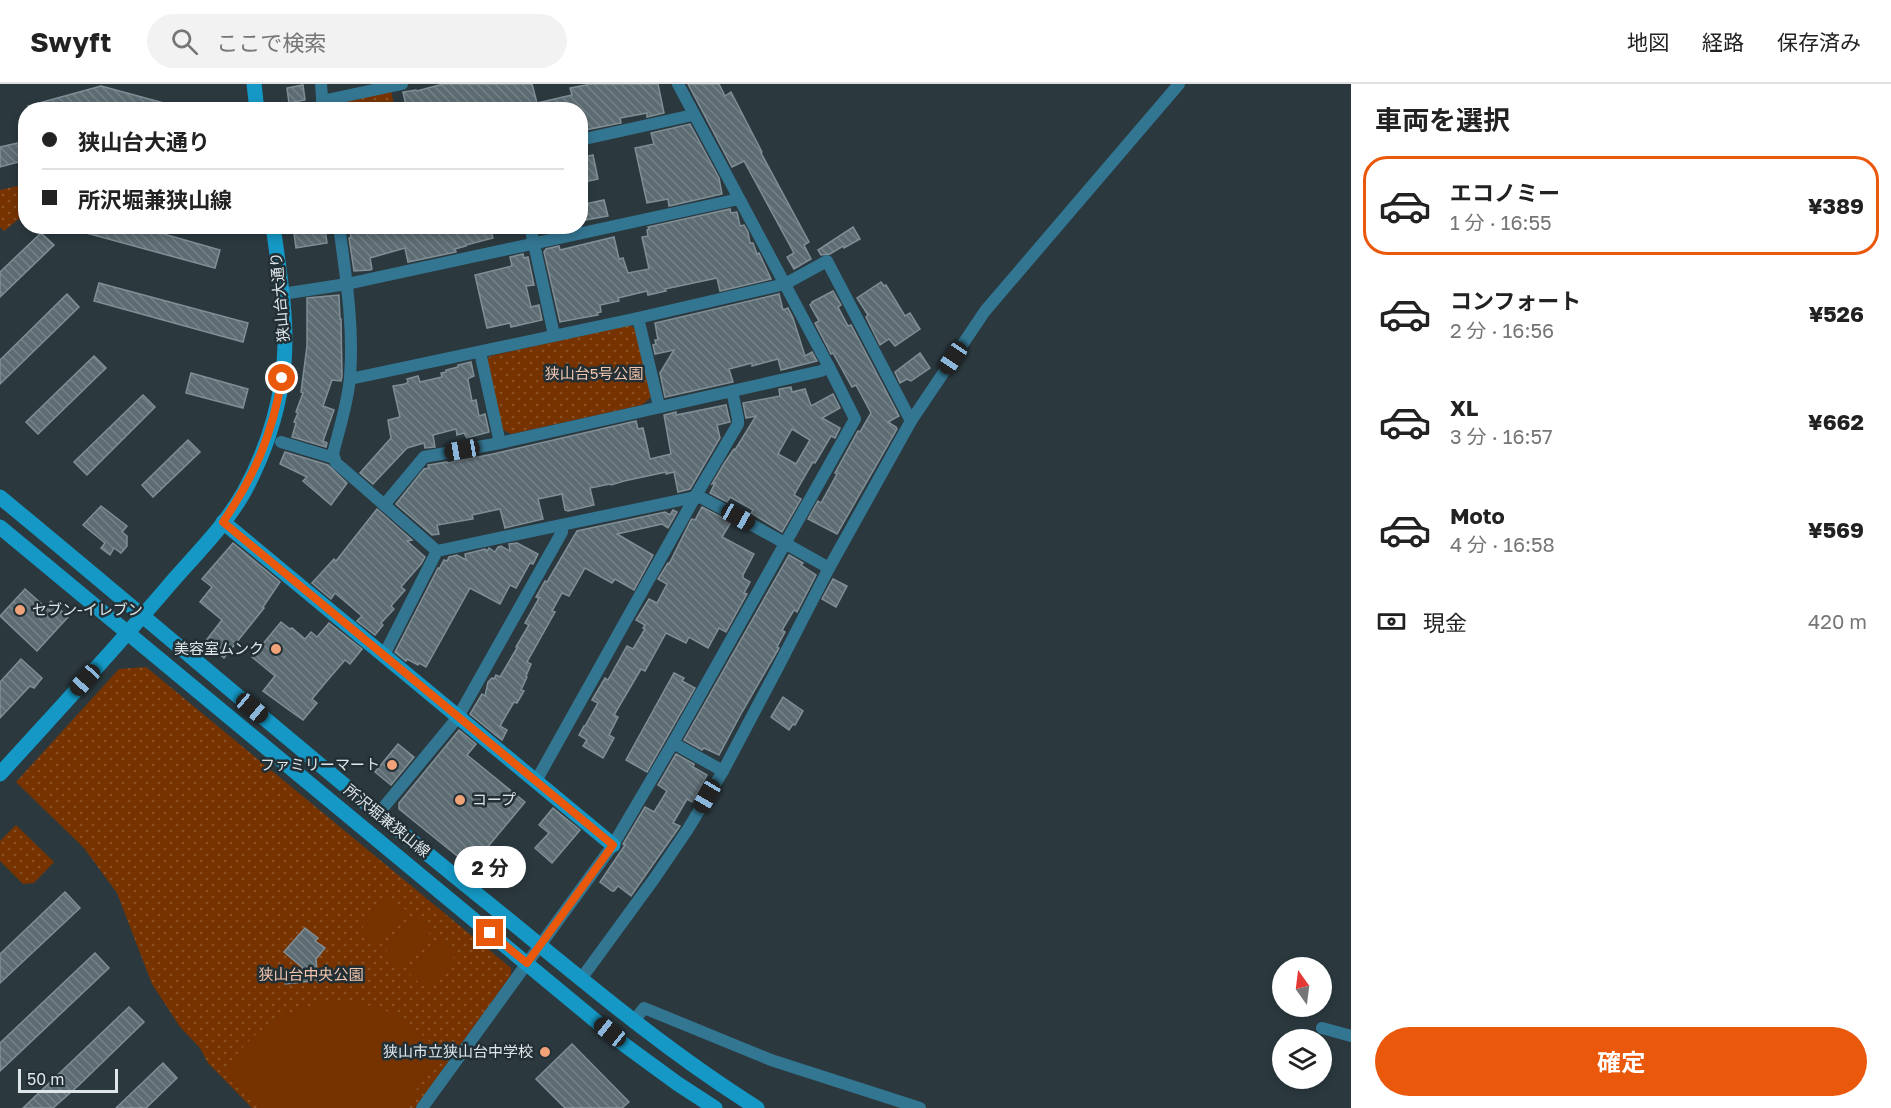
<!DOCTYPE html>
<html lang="ja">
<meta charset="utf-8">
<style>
body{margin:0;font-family:"Golos Text","Noto Sans JP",sans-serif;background:#f2f2f2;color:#222;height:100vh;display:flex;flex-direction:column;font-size:22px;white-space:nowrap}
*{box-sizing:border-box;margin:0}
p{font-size:20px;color:#767676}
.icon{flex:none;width:33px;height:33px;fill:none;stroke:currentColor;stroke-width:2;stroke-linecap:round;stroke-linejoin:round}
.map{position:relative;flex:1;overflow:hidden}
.details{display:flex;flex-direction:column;background:#fff;width:540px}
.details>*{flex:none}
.hud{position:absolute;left:18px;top:18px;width:570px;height:132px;border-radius:24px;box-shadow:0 3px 9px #0003;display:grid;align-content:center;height:132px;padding:0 24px;background:#fff}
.needle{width:39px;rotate:346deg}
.fabs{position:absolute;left:1272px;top:873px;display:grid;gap:12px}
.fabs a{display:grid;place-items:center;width:60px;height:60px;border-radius:50%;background:#fff;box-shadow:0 3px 9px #0003;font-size:30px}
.scale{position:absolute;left:18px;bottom:15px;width:100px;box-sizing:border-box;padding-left:6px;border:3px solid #dee6ea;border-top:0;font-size:16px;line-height:21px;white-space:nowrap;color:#dee6ea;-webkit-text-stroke:4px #222f35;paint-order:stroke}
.end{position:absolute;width:27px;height:27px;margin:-14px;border:8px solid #ea580c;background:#fff;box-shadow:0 0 0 3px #fff}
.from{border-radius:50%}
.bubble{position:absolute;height:42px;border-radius:21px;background:#fff;box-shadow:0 3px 9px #0003;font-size:20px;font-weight:700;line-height:42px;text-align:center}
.car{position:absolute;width:18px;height:36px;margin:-18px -9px;border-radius:8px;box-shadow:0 0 4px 2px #0007;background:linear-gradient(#222 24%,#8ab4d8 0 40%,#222 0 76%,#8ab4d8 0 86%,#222 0)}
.hud b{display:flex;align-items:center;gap:21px;height:57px;font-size:22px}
.hud b+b{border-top:2px solid #e0e0e0}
.hud i{width:15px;height:15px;background:#222}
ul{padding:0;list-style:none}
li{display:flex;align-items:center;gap:18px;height:99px;margin:0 12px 9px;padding:0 12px;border:3px solid transparent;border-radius:24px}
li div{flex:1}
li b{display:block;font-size:22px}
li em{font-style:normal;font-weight:700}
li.active{border-color:#ea580c}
li>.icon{width:54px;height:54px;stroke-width:1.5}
h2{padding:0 24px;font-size:27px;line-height:72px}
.pay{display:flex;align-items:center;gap:15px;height:66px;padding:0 24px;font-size:22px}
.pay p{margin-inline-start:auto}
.button{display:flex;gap:12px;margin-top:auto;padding:12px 24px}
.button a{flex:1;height:69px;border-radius:36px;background:#ea580c;color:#fff;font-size:24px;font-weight:700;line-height:69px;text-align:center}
header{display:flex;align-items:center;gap:36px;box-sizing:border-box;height:84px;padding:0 30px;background:#fff;border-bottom:2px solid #e0e0e0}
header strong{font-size:28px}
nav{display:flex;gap:33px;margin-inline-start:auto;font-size:21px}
.search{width:420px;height:54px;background:#f2f2f2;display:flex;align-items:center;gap:15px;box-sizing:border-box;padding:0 21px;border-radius:33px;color:#767676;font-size:22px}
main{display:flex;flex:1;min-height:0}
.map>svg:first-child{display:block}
.green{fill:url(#green-dots)}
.pitch{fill:#763300}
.building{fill:url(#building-back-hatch);stroke:#808f97;stroke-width:1.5;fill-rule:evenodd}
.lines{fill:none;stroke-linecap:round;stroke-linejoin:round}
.street{stroke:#337692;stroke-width:12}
.secondary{stroke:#1598c5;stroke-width:15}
.route{stroke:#ea580c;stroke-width:8}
.poi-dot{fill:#f0a278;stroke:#222f35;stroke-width:2}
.labels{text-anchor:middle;stroke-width:5;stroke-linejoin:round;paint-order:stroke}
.street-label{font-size:15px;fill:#dee6ea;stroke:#222f35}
.park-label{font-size:15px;fill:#f2c6af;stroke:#222f35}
.poi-label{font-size:15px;fill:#dee6ea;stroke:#222f35;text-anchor:end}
</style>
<header>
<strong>Swyft</strong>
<div class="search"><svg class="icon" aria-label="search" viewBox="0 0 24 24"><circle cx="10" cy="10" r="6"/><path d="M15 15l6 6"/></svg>ここで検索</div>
<nav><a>地図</a><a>経路</a><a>保存済み</a></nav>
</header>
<main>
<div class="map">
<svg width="1351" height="1024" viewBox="0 0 1351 1024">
<defs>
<pattern id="green-dots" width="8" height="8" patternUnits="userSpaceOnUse" patternTransform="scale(1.5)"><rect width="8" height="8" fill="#763300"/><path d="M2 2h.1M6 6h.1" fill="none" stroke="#895125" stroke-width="1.8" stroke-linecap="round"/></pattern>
<pattern id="building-back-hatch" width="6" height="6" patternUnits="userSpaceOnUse" patternTransform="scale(1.5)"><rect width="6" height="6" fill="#5d6c73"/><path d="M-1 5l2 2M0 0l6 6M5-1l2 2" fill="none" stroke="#748187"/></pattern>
</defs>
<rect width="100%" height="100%" fill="#2b393f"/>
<g class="green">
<polygon points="391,7 395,25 328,26 332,20"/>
<polygon points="21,101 25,106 25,130 4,147 0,143 0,106"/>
<polygon points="630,241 635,245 651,313 642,321 511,350 502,345 486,277 490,272"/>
<polygon points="146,583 511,884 511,891 415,1024 252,1024 208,979 200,964 180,943 152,900 117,809 84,764 16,698 119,585"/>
<polygon points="16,741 54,778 34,799 23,800 0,777 0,757"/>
</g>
<g class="pitch">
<polygon points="388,813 406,826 375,863 358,849"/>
<polygon points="414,833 431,847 401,884 384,870"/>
<polygon points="440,855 457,869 427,905 410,891"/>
<path d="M325,917C381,918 403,930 441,969L404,1024H261L224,986C257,944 274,932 325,917Z"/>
</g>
<g class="building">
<polygon points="443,0 532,0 537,19 572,11 570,4 591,0 658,0 664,29 647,33 647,29 642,30 620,34 621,39 580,47 580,26 407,26 403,8 416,6 417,7"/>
<polygon points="688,0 719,0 725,12 731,8 762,68 761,69 809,158 804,161 811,175 794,185 787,173 794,169 744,77 732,83"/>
<polygon points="303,1 305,16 289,19 287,4"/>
<polygon points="101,2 175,22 174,26 115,26 101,22 86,26 29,26 28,22"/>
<polygon points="690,40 719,94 722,110 669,122 668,115 647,119 635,64 654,60 651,49"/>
<polygon points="22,58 26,76 0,83 0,63"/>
<polygon points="593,71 598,95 580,99 580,74"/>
<polygon points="604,116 608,132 580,137 580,121"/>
<polygon points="730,125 731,129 737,128 740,142 744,141 748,148 750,159 753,159 757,170 759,169 771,195 720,207 717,194 665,205 666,207 648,211 647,207 618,214 619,217 600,221 601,228 597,229 598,231 560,238 544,168 546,165 559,162 560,166 614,153 619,175 623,174 628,189 649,185 642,153 648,152 647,146 649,145 648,143"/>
<polygon points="75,142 136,142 220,166 215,184 75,146"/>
<polygon points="349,142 370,142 371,150 392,145 391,142 490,142 493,154 466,161 466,162 455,165 456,168 408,178 405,164 370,174 372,185 370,186 354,187 349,154 351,154"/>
<polygon points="853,143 860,155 844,164 843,162 830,170 821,171 818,166"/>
<polygon points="325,145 327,159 296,164 294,149"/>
<polygon points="41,149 54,161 0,213 0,188"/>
<polygon points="523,170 524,174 528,173 534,201 526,202 531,223 539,221 542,236 511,243 510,239 487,244 475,191 512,182 510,173"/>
<polygon points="881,198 884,202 886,201 905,232 910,229 920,245 895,262 889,255 880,261 866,233 868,231 857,214"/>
<polygon points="99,199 248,239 243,258 94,217"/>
<polygon points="833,207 841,221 838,223 848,242 851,241 899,332 888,338 896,343 897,345 837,450 808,435 818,417 821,419 837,390 835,389 858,347 860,348 871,329 856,301 852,303 833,269 831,270 815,239 819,237 810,221 812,219 812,218"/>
<polygon points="67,210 79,223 0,300 0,276"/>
<polygon points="779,210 783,226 788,224 793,234 805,272 812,268 817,277 781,286 778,275 752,282 752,279 729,285 733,298 665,313 660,289 674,266 655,270 653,261 656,260 655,256 658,256 655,239"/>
<polygon points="339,211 340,235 341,235 342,292 341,297 332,296 323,322 334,326 323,357 327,359 326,363 292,353 296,339 294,338 298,329 296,328 303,309 301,308 307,262 307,214"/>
<polygon points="920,269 930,284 911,297 907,295 900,299 895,288"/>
<polygon points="94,272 106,284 38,350 26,338"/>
<polygon points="471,278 474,292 469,294 468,296 472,317 476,316 479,332 485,330 489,348 467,354 464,349 457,351 456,345 433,351 435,363 425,364 424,359 407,364 373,400 360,389 391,354 388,336 400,333 393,302 405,300 408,298 407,295 418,292 420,298 442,293 441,289 446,288 446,286 458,283 458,281"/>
<polygon points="191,289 248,305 243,324 186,309"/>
<path d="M791,303L792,308L805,305L811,322L833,310L840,324L822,334L840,344L835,354L831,352L815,379L813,378L794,411L801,415L782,448L751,429L753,426L730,413L727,418L710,409L715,399L712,400L725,378L734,365L735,366L756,332L746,334L743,319L780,312L779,305ZM792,345L810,356L796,380L778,370Z"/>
<polygon points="143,311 155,323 87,391 74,378"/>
<polygon points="726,321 730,338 717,341 720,354 690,405 678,408 674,388 666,390 666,388 624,397 611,401 610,400 590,404 594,421 568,427 565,426 562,410 538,415 543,435 505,444 500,425 472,431 473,435 437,441 439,450 432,451 396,420 424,385 429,384 428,381 447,378 447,379 493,370 636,337 638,345 643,344 650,375 671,370 664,331 676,328 676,331"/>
<polygon points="188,356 200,368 153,413 142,401"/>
<polygon points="285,368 328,381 347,399 331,421 303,397 307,393 280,380"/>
<polygon points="101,422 127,442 122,448 127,452 127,462 121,469 114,464 110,471 101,464 105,459 83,441"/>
<polygon points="702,423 731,438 722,453 754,470 743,491 743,494 750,498 744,509 747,510 726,548 719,544 708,564 689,553 686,559 666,549 645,587 641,585 614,631 618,633 609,651 614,654 603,674 583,662 587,656 579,651 584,642 585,642 598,619 592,616 605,594 608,596 627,562 633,565 645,545 643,544 645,541 636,536 649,515 657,519 667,500 658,495 668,479 669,480 691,436 692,435 695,436"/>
<polygon points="377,425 412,456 407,457 425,473 421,480 401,503 405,506 391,522 394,525 381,539 383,541 375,551 357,537 362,532 335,509 331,515 312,499 334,475 336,477"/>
<polygon points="673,426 677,428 668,444 662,440 617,450 653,471 634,506 615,495 612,499 585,484 569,512 562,509 552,527 555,528 527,578 531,580 526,592 527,593 521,606 524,607 517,619 514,618 500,642 507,646 502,656 470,630 482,610 485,612 488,598 492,594 494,595 496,591 500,593 517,564 516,563 529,541 525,539 539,514 536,513 545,497 547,498 577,447 665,428 670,431"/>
<polygon points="233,459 280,498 263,523 264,524 224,574 205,558 222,536 200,518 212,503 202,495"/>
<polygon points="517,459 538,470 533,480 530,479 516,504 510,501 500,520 470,504 426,583 419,579 418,581 407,575 406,577 395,568 438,484 439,485 444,476 447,477 449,473 457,471 466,476 465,470 485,465 487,467 489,464 495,468 498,463 501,462 510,467 509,460"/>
<polygon points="789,471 803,479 801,481 816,491 797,528 794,526 782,546 785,548 777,563 779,564 742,628 719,671 704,664 702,666 684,656"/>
<polygon points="833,495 847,502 836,523 822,515"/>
<polygon points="25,505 45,523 51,517 68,533 37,567 0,532"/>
<polygon points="281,538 290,545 292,544 305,555 311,548 317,553 329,539 362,565 350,580 345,576 326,598 312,615 317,619 303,636 263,607 275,592 252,573"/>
<polygon points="21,575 42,594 34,604 30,602 0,634 0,598"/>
<polygon points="674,589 684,594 682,597 695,604 647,688 626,676"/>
<polygon points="783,613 803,627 795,641 793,640 789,646 771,633"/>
<polygon points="459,646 476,660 467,671 525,718 471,783 399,725 399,719"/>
<polygon points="398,660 414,673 391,701 375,688"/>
<polygon points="676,670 694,680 693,683 707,691 692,718 687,715 673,739 680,742 631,812 618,802 614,807 612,807 600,798 625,761 623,760 645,723 654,728 667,707 658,701"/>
<polygon points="553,724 580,746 552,779 535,764 549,749 539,741"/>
<polygon points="65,808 80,824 0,899 0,870"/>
<polygon points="305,844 318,854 315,857 325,864 316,875 318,898 310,890 311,897 285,900 284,887 304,885 284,868"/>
<polygon points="95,869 109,884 0,987 0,959"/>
<polygon points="129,923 144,938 79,1001 53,1024 23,1024"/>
<polygon points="572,960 629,1018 622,1024 565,1024 536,995"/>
<polygon points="163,979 177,994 146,1024 116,1024"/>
</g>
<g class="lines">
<g class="street">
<polyline points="321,0 323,26"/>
<polyline points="322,17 402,0"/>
<polyline points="580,56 693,31"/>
<path d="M339,142C346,193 354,243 350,293C348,319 339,345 333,370L336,379L342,384L437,467L695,413L702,414L738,433L829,484"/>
<polyline points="530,142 554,251"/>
<polyline points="282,210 347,200 739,115"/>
<polyline points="638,234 659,322"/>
<polyline points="480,268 500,359"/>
<polyline points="350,295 638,234 785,200 827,177 911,337"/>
<polyline points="281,358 334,374"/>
<polyline points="384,421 424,373 500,359 821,287 829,283"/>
<polyline points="384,571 437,467"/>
<polyline points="673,659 723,687"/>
<polyline points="536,697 695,413 738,340 738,335 732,307"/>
<polyline points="378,730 458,633 562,448 562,441"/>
<polyline points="581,895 654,795 688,745 723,687 776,587 829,484 911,337 985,227 1179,0"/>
<polyline points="633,938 644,924 771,976 920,1024"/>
<polyline points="1322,944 1351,952"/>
<polyline points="422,1024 613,761 673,659 855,335 829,283 678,0"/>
</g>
<g class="secondary">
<polyline points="254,0 257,26"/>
<path d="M0,413C165,549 326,689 493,823C579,893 663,965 757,1024"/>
<polyline points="223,438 613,761"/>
<polyline points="0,443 626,962 678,1000 715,1024"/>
<path d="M0,690C57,627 115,565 170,500C195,471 225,442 244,408C263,373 276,336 282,296C290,245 280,193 273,142"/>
</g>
</g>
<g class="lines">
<path class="route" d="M282,294C272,351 255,391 223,438L613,761L527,879L490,849"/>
</g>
<g class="poi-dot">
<circle cx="20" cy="526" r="6"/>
<circle cx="276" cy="565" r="6"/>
<circle cx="392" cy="681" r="6"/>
<circle cx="460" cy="716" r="6"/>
<circle cx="545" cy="968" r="6"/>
</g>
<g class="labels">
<g class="street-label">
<text transform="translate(280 213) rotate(-95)" y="5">狭山台大通り</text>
<text transform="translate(387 737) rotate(39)" y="5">所沢堀兼狭山線</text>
</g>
<g class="park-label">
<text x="594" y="295">狭山台5号公園</text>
<text x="311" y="896">狭山台中央公園</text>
</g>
<g class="poi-label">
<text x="32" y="531" text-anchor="start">セブン-イレブン</text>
<text x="264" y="570">美容室ムンク</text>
<text x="380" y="686">ファミリーマート</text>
<text x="472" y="721" text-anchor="start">コープ</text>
<text x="533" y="973">狭山市立狭山台中学校</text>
</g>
</g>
</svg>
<div class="fabs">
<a><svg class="needle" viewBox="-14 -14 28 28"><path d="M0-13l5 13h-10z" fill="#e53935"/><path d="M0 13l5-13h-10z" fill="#767676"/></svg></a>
<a><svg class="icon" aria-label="layers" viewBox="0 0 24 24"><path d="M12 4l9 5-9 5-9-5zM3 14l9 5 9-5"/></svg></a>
</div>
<div class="scale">50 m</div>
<i class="end from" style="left:282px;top:294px"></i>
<i class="end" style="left:490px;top:849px"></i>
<div class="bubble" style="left:454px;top:762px;width:72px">2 分</div>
<i class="car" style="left:953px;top:274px;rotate:214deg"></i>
<i class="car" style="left:462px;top:366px;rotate:260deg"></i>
<i class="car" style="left:738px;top:433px;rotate:119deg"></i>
<i class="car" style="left:85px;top:596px;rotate:222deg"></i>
<i class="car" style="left:252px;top:624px;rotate:130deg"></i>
<i class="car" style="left:707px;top:712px;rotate:210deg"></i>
<i class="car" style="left:610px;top:948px;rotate:309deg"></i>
<div class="hud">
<b><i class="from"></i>狭山台大通り</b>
<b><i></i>所沢堀兼狭山線</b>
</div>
</div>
<section class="details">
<h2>車両を選択</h2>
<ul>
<li class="active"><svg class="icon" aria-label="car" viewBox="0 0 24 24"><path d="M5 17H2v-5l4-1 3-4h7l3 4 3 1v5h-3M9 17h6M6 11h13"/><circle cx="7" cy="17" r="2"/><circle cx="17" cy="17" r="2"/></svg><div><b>エコノミー</b><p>1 分 · 16:55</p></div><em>¥389</em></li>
<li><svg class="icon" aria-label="car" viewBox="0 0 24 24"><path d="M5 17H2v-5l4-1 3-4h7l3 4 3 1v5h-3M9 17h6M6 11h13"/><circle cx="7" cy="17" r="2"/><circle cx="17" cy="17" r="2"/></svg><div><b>コンフォート</b><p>2 分 · 16:56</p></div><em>¥526</em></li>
<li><svg class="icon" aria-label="car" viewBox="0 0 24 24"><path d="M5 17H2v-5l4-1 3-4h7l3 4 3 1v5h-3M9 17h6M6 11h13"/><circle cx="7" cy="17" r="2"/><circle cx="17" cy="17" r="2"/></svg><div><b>XL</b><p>3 分 · 16:57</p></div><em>¥662</em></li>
<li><svg class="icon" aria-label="car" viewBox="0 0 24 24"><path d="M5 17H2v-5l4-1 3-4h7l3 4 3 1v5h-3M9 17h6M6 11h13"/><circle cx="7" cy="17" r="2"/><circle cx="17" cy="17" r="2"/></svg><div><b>Moto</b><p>4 分 · 16:58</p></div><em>¥569</em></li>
</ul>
<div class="pay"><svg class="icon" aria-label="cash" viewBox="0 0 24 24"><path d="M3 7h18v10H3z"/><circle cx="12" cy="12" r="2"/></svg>現金<p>420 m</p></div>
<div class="button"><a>確定</a></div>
</section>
</main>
